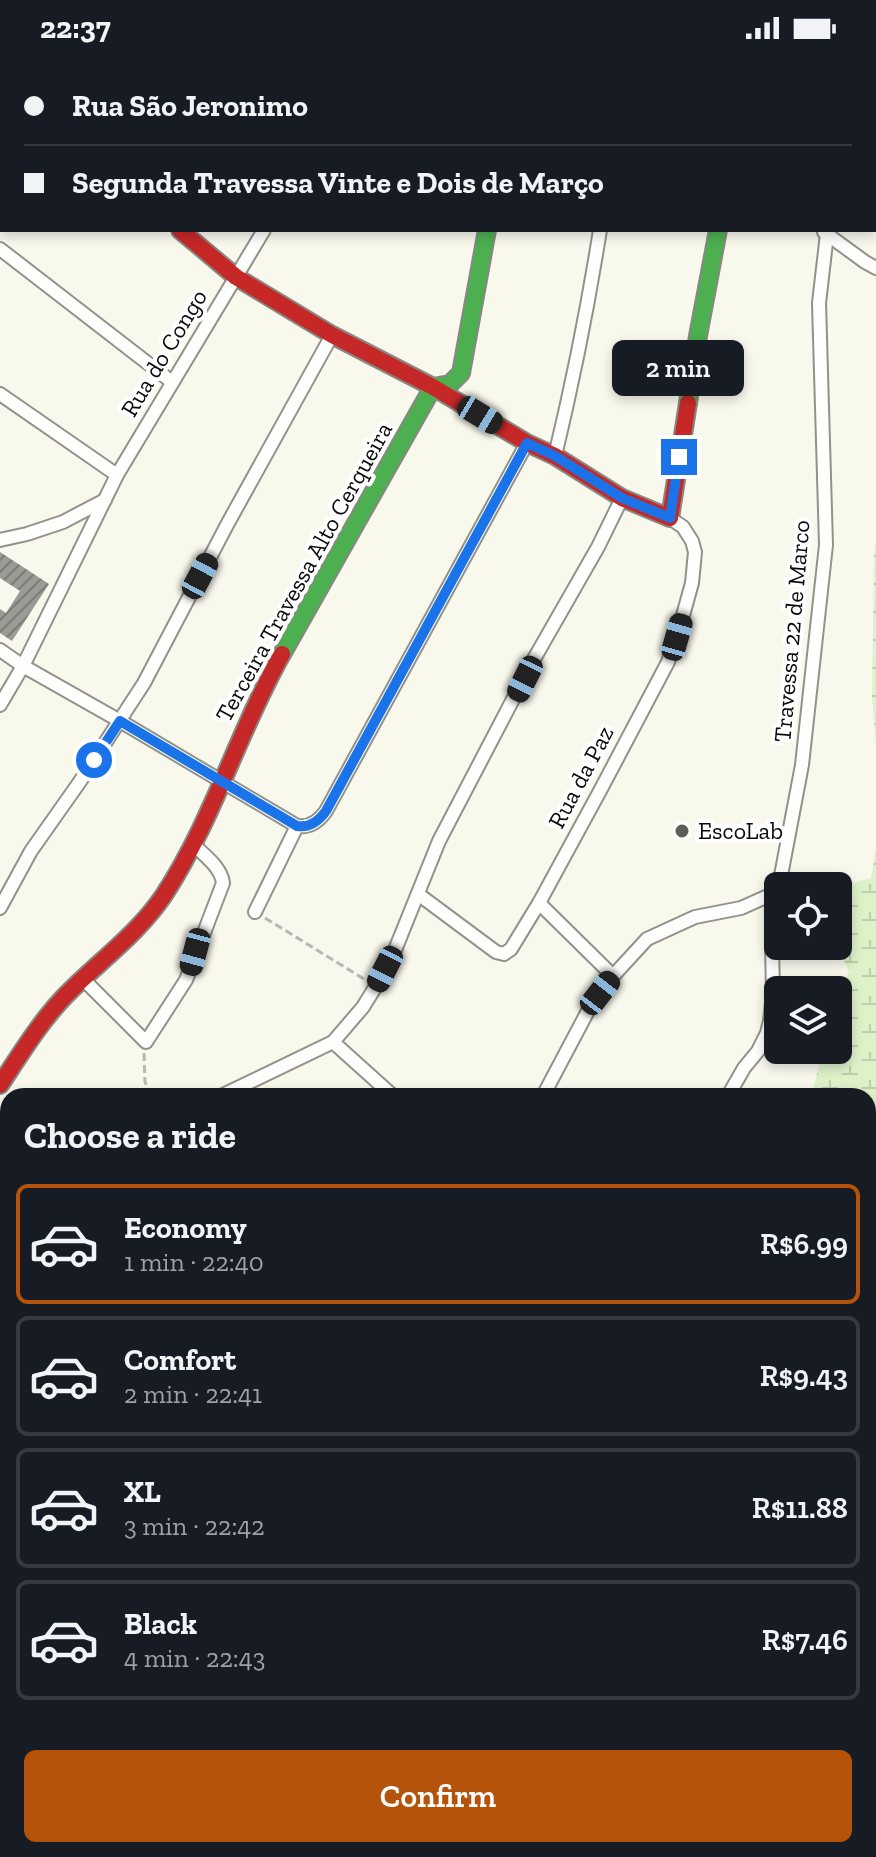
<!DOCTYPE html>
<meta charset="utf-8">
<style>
body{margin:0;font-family:"Zilla Slab",serif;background:#242831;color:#f1f3f6;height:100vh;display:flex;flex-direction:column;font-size:30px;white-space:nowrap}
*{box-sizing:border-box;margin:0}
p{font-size:26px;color:#9ea1a6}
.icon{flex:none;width:44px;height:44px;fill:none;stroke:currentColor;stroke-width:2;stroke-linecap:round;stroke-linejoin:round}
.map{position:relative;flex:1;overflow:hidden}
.panel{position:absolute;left:0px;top:1032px;width:876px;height:770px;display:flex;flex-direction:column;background:#171b24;border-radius:24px 24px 0 0;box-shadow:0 4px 12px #0003}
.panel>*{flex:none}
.top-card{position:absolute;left:0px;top:0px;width:876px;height:176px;box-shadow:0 4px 12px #0003;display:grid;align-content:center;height:176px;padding:0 24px;background:#171b24}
.controls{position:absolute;left:764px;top:816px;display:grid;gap:16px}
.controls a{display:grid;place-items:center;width:88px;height:88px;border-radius:12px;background:#171b24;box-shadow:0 4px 12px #0003;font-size:40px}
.end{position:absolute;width:36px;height:36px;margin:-18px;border:10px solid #1a73e8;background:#fff;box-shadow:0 0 0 4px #fff}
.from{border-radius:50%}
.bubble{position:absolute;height:56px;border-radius:12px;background:#171b24;box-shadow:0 4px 12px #0003;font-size:26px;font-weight:600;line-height:56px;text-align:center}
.car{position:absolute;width:24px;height:48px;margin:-24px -12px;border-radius:10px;box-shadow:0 0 6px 2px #0007;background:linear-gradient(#222 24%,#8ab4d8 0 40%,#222 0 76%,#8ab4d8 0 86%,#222 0)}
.top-card b{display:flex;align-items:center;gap:28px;height:76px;font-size:30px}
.top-card b+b{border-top:2px solid #363941}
.top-card i{width:20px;height:20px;background:#f1f3f6}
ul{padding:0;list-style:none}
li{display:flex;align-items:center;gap:24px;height:120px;margin:0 16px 12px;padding:0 8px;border:4px solid #363941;border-radius:12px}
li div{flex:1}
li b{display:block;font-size:30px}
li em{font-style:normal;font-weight:600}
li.selected{border-color:#b45309}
li>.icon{width:72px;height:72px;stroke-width:1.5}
h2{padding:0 24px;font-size:36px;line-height:96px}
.primary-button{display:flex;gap:16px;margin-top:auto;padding:16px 24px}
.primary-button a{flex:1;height:92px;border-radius:12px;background:#b45309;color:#fff;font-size:32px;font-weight:600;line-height:92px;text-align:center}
.status{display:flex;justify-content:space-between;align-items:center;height:56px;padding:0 40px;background:#171b24;direction:ltr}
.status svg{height:22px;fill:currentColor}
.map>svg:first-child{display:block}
.forest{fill:url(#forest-crowns)}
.wetland{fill:url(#wetland-marsh)}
.building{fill:url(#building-hatch)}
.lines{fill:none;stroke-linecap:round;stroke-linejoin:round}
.street-casing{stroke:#92918c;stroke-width:16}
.fast-casing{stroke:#888883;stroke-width:20}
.slow-casing{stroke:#888883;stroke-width:20}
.jam-casing{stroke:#888883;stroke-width:20}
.path{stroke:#b7b7b5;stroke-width:3;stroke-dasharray:8 4;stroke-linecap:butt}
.street{stroke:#fefefc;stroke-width:12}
.fast{stroke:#4caf50;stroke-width:16}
.slow{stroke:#ffc107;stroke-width:16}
.jam{stroke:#c62828;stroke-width:16}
.route{stroke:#1a73e8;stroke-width:10}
.poi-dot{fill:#5e5d59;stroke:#fff;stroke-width:3}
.labels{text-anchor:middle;stroke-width:8;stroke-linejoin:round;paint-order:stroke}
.street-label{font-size:24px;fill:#0a0a0a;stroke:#fff}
.poi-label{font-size:24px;fill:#0a0a0a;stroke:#fff;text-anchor:start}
</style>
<div class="status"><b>22:37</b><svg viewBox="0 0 49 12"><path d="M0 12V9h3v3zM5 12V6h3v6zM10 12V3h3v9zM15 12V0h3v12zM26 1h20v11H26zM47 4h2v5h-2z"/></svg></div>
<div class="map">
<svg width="876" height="1801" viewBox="0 0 876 1801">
<defs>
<pattern id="forest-crowns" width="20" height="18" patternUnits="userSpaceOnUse" patternTransform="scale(2)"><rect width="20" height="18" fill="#cceab7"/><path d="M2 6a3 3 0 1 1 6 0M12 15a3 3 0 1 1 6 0" fill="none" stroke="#aec79c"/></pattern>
<pattern id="wetland-marsh" width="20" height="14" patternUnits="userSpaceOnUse" patternTransform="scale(2)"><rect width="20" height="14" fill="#def2ca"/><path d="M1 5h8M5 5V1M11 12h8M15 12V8" fill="none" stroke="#bdceac"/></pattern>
<pattern id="building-hatch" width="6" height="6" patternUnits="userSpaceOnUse" patternTransform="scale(2)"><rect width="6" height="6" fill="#9c9a94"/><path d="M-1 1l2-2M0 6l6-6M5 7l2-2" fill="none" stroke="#7d7c77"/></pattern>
</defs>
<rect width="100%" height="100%" fill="#f9f8ed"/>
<polygon class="forest" points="868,1788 876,1788 876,1801 723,1801 724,1794 868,1794"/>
<g class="wetland">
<polygon points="876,487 876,690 872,642 874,498"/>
<polygon points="876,792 876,1110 868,1139 868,1040 811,1040 819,1010 811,994 838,994 838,934 835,934 849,917 844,904 819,895 817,890 838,890 838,831 871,822"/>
<polygon points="868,1167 869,1177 876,1195 876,1246 868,1257"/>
</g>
<polygon class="building" points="0,496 49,528 12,585 0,577 0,553 6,557 20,535 0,522"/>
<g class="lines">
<defs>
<g id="street">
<polyline points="102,0 106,2"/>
<polyline points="471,0 474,2"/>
<polyline points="875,0 876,2"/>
<polyline points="220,2 222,0"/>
<polyline points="367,2 368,0"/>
<polyline points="861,2 863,0"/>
<polyline points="0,39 2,41"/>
<polyline points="824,176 865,206 876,212"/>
<polyline points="0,193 172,326"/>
<polyline points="0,338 117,419"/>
<path d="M555,400C573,325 588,250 600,174"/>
<polyline points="0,484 27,478 63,466 105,444"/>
<path d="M0,594L23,610L120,665L297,770C310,772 319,765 326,755L527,387"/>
<polyline points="0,649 23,610 117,419 264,174"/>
<polyline points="779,830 802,709 826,489 819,247 827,178"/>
<polyline points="418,838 496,896 504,898 511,893 539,847 601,733 668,606 677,581 692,527 695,496 692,485 683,471 670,462"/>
<polyline points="539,847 613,920"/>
<polyline points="0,852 31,795 81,724 144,627 228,467 332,279"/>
<polyline points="255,856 297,770"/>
<path d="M83,923L146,986L186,924L223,827C221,811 205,800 194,789"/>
<polyline points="333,986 393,1040"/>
<polyline points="221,1040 333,986 363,951 376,930 395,894 439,785 534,603 598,491 622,442"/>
<polyline points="543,1040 589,953 613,920 647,883 695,861 741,852 768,840 778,832"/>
<polyline points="728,1040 744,1012 758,995 767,977 770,965 773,938 772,888 778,835"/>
<polyline points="4,1130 8,1145"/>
<polyline points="0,1491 3,1491"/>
<polyline points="0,1607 8,1649"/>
<polyline points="0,1752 8,1749"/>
<polyline points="337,1801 346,1794"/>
<polyline points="415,1801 425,1794"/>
</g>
<g id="fast">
<polyline points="874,15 876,15"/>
<polyline points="688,347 698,280 718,174"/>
<polyline points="282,598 433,331 450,328 461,317 487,174"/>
<polyline points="868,1306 876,1298"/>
<polyline points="658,1801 666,1794"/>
</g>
<polyline id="slow" points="595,1794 603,1801"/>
<g id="jam">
<polyline points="836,0 839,2"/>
<polyline points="180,174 236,221 332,279 433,331 527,387 555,400 622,442 670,462 688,347"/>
<path d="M0,1029C20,999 40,966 65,940C98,906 137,879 164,839C213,764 238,676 282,598"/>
<polyline points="868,1762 876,1763"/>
<polyline points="146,1801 152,1794"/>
</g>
</defs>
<use href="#street" class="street-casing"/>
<use href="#fast" class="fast-casing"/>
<use href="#slow" class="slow-casing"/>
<use href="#jam" class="jam-casing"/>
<g class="path">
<polyline points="874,53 876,53"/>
<polyline points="265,862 364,923"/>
<polyline points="144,997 145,1026 151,1040"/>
<polyline points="82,1801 82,1794"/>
</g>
<use href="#street" class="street"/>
<use href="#fast" class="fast"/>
<use href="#slow" class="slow"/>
<use href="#jam" class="jam"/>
</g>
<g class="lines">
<path class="route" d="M94,704L120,665L297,770C310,772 319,765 326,755L527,387L555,400L622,442L670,462L679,401"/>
</g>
<circle class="poi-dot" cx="682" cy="775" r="8"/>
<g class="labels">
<g class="street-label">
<text transform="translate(164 297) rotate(-59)" y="8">Rua do Congo</text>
<text transform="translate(304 516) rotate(-61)" y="8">Terceira Travessa Alto Cerqueira</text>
<text transform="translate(792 575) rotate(-85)" y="8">Travessa 22 de Marco</text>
<text transform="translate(581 721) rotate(-62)" y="8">Rua da Paz</text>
</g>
<g class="poi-label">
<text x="698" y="783">EscoLab</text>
</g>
</g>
</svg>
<div class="controls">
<a><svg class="icon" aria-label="locate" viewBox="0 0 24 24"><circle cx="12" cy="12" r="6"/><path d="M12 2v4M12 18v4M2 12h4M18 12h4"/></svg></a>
<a><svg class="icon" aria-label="layers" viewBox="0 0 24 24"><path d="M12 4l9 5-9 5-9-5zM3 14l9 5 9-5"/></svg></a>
</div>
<i class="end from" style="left:94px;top:704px"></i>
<i class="end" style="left:679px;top:401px"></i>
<div class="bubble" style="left:612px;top:284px;width:132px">2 min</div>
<i class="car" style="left:480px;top:359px;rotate:121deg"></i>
<i class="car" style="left:200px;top:520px;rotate:28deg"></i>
<i class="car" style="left:677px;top:581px;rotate:16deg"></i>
<i class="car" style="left:525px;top:623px;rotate:206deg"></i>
<i class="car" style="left:195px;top:896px;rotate:195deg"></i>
<i class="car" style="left:385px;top:913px;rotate:207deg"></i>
<i class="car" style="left:600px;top:937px;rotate:38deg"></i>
<div class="top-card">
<b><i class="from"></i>Rua São Jeronimo</b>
<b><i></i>Segunda Travessa Vinte e Dois de Março</b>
</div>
<section class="panel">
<h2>Choose a ride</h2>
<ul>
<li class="selected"><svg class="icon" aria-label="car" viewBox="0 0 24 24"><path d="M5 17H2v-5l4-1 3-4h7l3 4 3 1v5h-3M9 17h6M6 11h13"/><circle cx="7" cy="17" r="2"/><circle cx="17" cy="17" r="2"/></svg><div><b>Economy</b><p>1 min · 22:40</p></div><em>R$6.99</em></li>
<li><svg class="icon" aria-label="car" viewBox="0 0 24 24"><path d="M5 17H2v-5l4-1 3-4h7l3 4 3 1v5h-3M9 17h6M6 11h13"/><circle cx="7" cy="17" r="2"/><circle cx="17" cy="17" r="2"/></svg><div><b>Comfort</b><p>2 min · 22:41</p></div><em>R$9.43</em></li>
<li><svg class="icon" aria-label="car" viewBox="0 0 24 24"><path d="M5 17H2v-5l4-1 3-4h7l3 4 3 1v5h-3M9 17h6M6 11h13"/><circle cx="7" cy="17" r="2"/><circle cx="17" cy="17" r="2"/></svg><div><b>XL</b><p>3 min · 22:42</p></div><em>R$11.88</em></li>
<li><svg class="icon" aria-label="car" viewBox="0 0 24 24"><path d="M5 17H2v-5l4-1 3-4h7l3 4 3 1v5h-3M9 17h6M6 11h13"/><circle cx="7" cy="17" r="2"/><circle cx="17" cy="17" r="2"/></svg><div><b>Black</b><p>4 min · 22:43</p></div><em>R$7.46</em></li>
</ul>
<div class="primary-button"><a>Confirm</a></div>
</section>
</div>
